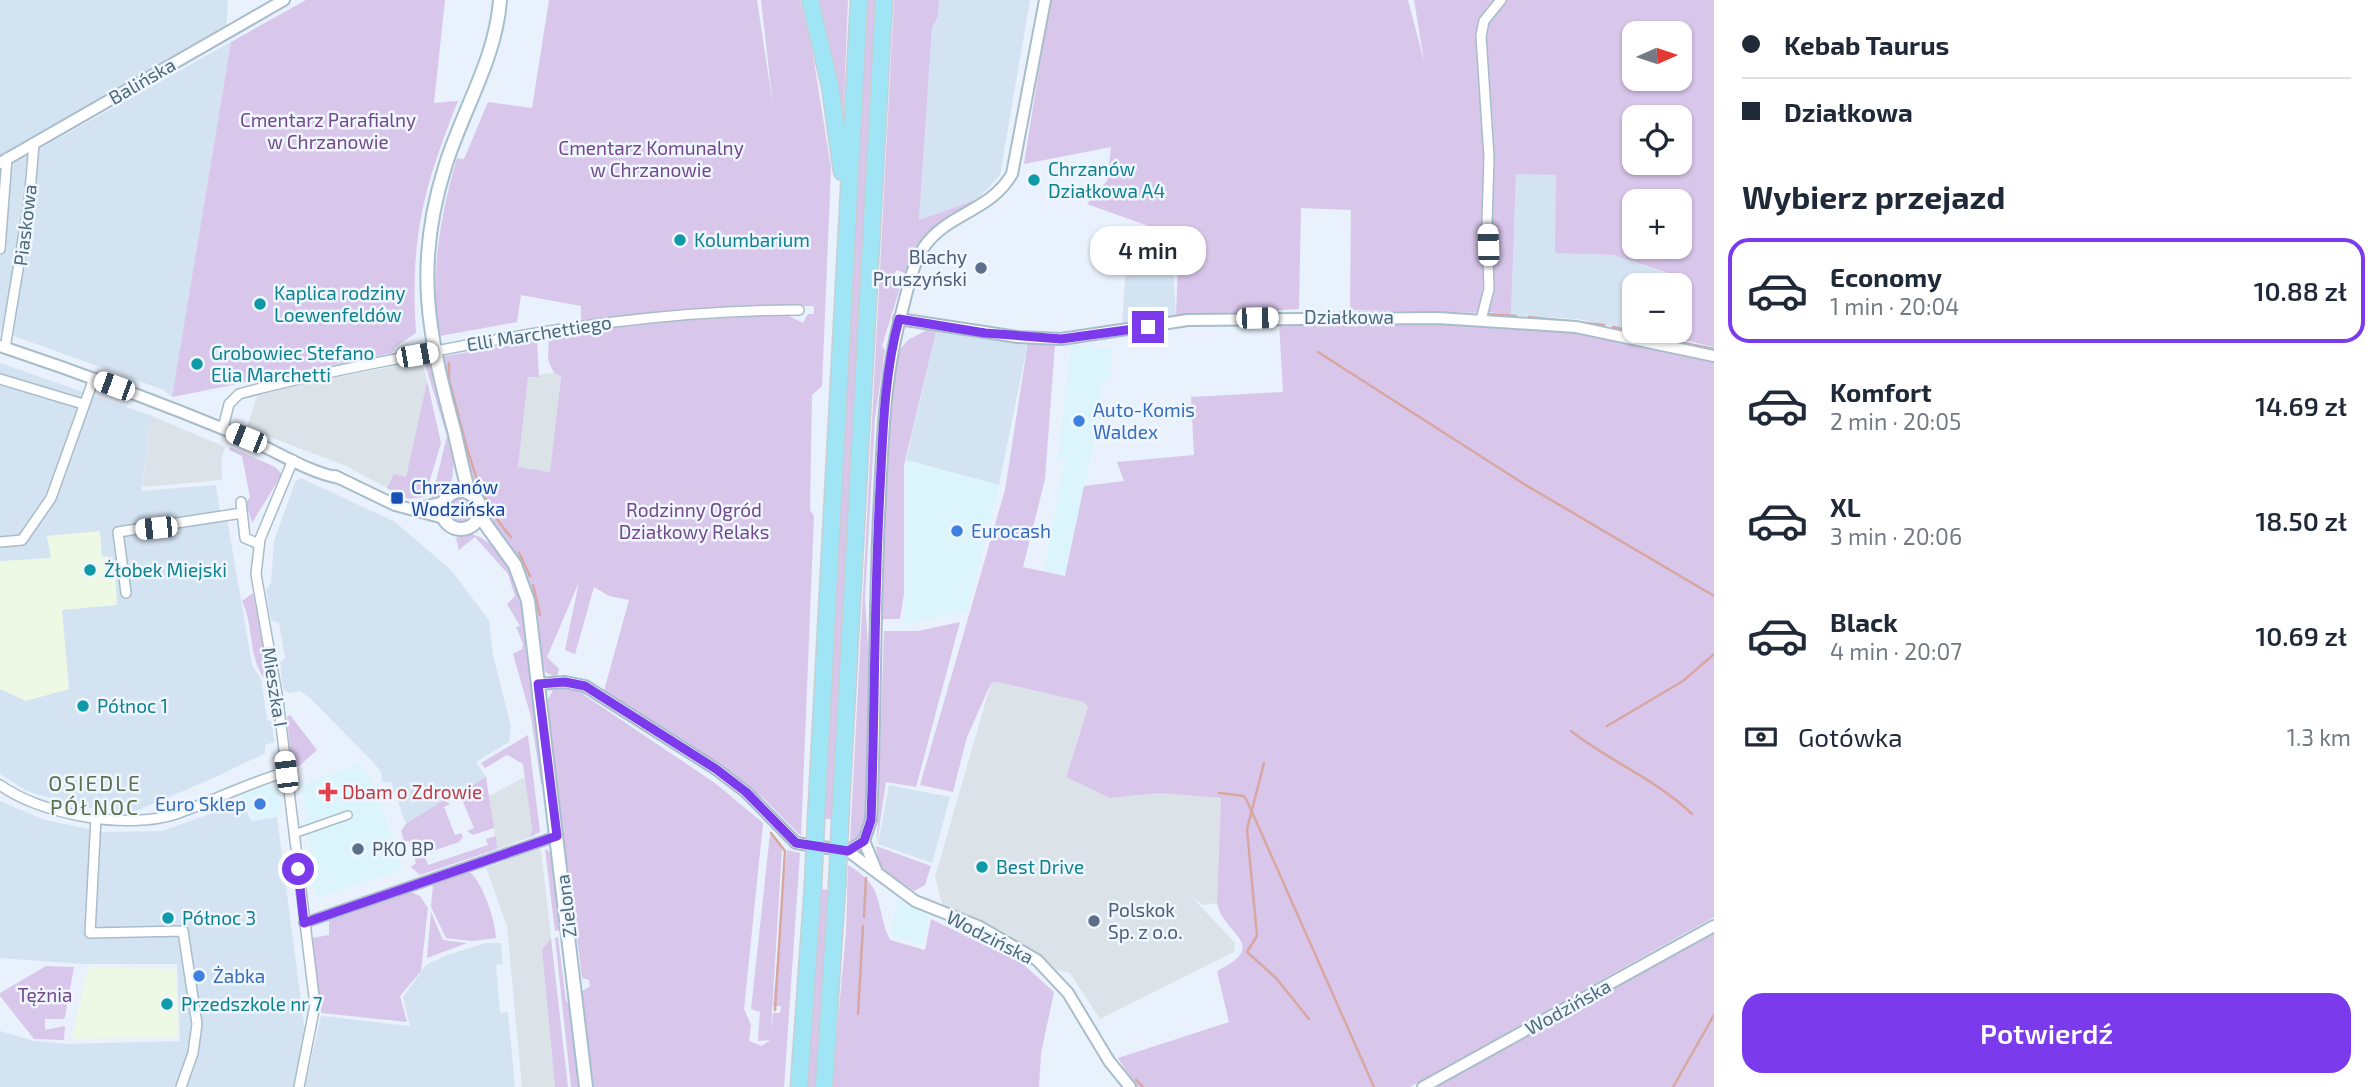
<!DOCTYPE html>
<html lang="pl">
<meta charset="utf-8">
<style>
body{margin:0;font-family:"Exo 2",sans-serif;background:#f6f6f7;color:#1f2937;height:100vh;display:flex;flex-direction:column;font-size:26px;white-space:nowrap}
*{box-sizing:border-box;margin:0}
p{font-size:23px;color:#747a83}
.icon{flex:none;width:38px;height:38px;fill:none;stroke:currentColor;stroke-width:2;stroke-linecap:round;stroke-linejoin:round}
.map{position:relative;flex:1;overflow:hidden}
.details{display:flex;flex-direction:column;background:#fff;width:665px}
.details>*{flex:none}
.hud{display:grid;align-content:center;height:154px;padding:0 28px;background:#fff}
.needle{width:46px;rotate:87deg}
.tools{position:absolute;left:1622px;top:21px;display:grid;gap:14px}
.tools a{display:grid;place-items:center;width:70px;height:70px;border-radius:14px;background:#fff;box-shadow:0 2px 5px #0004;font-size:35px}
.end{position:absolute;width:32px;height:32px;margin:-16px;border:9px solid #7c3aed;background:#fff;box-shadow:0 0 0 4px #fff}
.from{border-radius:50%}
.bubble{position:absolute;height:49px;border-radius:21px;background:#fff;box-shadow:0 2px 5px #0004;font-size:23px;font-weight:600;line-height:49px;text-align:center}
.car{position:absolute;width:21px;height:42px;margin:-21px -10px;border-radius:9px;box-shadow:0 0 5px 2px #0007;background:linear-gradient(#fff 24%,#345 0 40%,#fff 0 76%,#345 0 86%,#fff 0)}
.hud b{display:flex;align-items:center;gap:24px;height:66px;font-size:26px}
.hud b+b{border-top:2px solid #e0e1e3}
.hud i{width:18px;height:18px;background:#1f2937}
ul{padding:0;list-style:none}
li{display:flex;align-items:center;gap:21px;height:105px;margin:0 14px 10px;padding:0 14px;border:4px solid transparent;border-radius:21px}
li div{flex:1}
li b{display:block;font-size:26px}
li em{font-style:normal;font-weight:600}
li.active{border-color:#7c3aed}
li>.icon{width:63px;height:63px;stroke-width:1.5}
h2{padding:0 28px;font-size:32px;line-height:84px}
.pay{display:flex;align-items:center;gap:18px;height:77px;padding:0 28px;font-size:26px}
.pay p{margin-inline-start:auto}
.action{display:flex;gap:14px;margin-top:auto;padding:14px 28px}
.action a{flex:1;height:80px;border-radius:21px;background:#7c3aed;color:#fff;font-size:28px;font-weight:600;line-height:80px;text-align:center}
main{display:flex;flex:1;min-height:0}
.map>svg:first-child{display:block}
.residential{fill:#d4e3f1}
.commercial{fill:#dcf5fc}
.industrial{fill:#dbe3e8}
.education{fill:#edf9e5}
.green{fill:#d9c6eb;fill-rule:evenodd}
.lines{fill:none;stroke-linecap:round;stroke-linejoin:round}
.stream{stroke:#d8a7a2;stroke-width:2.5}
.pedestrian-casing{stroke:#a8bdca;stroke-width:10}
.minor-casing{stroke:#a8bdca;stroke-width:12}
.tertiary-casing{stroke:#a8bdca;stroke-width:14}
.secondary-casing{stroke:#a6bfce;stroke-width:16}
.motorway-casing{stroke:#c6cfd3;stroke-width:19}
.pedestrian{stroke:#fff;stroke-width:7}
.minor{stroke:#fff;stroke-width:9}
.tertiary{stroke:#fff;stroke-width:10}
.secondary{stroke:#fff;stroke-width:12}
.motorway{stroke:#a0e5f6;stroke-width:16}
.motorway-bridge-casing{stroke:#c6cfd3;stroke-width:19;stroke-linecap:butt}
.motorway-bridge{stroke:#a0e5f6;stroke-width:16}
.route{stroke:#7c3aed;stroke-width:9}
.culture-dot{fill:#0f9aa8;stroke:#eff6ff;stroke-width:2.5}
.service-dot{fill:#5c6f8a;stroke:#eff6ff;stroke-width:2.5}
.shop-dot{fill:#3f7fe0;stroke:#eff6ff;stroke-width:2.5}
.transit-dot{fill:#1a4fb4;stroke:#eff6ff;stroke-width:2.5}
.health-dot{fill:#e0444e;stroke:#eff6ff;stroke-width:2.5}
.labels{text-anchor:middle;stroke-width:5;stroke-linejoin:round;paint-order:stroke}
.street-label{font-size:19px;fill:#4c6a77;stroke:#eff6ff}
.park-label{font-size:19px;fill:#724989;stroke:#eff6ff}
.culture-label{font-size:19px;fill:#0d838f;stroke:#eff6ff;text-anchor:start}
.service-label{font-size:19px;fill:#4e5e75;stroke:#eff6ff;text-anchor:start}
.shop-label{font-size:19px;fill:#366cbe;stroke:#eff6ff;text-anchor:start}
.transit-label{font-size:19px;fill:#164399;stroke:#eff6ff;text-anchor:start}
.health-label{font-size:19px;fill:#be3a42;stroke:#eff6ff;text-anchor:start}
.neighbourhood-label{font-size:21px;letter-spacing:2px;fill:#5c714e;stroke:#eff6ff}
</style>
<main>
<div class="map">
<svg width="1714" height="1087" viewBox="0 0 1714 1087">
<rect width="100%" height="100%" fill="#e8f1fc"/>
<g class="residential">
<polygon points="0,0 228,0 226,32 0,159"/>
<polygon points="939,0 1030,0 1000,175 978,199 919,220 932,28 938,17"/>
<polygon points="231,42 172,397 164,390 0,331 0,171"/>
<polygon points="1516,173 1557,175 1593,255 1613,255 1677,277 1676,285 1634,285 1634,331 1578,319 1511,315"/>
<polygon points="1128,234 1171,240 1176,316 1122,326"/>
<polygon points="936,332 1028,342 999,485 906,460"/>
<polygon points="0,363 152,416 141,491 216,485 221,518 227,518 252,665 261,679 267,720 272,722 274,742 265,745 265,753 216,777 129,814 73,805 27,791 0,774"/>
<polygon points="301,478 395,522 451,570 489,620 493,655 511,727 509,742 476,762 486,777 406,824 391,782 382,782 381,772 374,763 310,698 300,691 289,693 283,689 280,663 285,658 279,623 271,620 266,590 271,583 274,541 295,482"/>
<polygon points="889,785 950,797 932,863 878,844"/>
<polygon points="0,801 45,820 103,832 162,831 241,803 252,821 277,817 305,1032 293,1087 0,1087 0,1031 34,1041 70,1044 180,1041 177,964 82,964 0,958"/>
<polygon points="486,943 501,943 503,964 496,965 500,1013 508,1012 515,1087 305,1087 321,1016 410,1026 403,997 426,965 447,955"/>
</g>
<g class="commercial">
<polygon points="1071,344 1113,349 1109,380 1101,381 1095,436 1065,576 1044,571 1064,460 1058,458"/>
<polygon points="906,460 999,485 967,611 904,625"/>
<polygon points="359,764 369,776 378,796 402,869 317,898 312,880 315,879 301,785"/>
<polygon points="272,785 278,789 281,807 278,815 254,819 240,796 243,792 259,786"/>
<polygon points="897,900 929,914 923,945 891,936"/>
</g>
<g class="industrial">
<polygon points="415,362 424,368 427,381 406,477 394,475 387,488 346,466 247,428 258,393"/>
<polygon points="554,373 561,375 550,472 518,468 528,376"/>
<polygon points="152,416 225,447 221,460 222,480 142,487"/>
<polygon points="997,682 1084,702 1088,707 1066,776 1110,798 1160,793 1221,798 1217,903 1203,905 1189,894 1235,943 1234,952 1100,1019 1070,973 1055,969 1024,946 943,908 935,877 991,683"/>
<polygon points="525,777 532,829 530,837 497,849 489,796"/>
<polygon points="537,849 541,850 551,938 542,950 555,1087 522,1087 507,926 486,868"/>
</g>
<g class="education">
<polygon points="100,531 102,557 108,556 110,567 115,567 117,605 62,610 69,689 26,701 0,689 0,561 51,558 47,536"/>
<polygon points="88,967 176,969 178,1037 72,1039"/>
</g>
<g class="green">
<path d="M306,0H445L434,103L458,101C423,188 410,239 416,333L395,347L392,353L172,397L231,42Z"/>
<path d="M549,0H757L773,106L761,0H800L811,43L831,168L822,386L812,395L810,510L814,516L801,836L762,797L685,741L604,691L629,600L609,596L594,587L575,654L565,650L579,582L547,657L559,669L557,678L545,672L532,596L486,518L482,500L473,489L442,359L445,356L537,340L539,377H528L518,467L550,472L561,376L554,373L548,360L549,336L619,325L768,315H787L803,323L808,314H814V306H760L581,320V306L521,295L517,322L440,336L437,333C431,272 440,216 457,158L464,159L488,102L532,108Z"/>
<polygon points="816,0 848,0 843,128"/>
<polygon points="864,0 879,0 836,820 821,818"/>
<path d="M894,0H939L938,17L932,28L919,220L978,199C938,222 922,228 905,273L896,270L894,275L903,278L882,346L885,350L875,418L865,599L869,661L867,798L865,825L859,838L850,842Z"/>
<path d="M1050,0H1408L1424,61L1414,0H1714V347L1684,340L1685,326L1680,324V285H1676L1677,276L1613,255L1555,253L1556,175L1516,174L1511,315L1488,312L1491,288L1493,127L1484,34L1487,157L1482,313L1350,310L1351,210L1301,208L1299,309L1176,316L1179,237L1087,204L1107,181L1111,147L1024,164ZM1634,33H1680V79H1634ZM1634,117H1680V163H1634ZM1634,201H1680V247H1634Z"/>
<path d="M1279,321L1432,323L1577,331L1714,360V917L1410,1087H1137L1118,1058L1229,1022L1217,971C1271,944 1224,936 1217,903L1221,798L1160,793L1110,798L1066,777L1088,707L1084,702L997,682L991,683L967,737L953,792L920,785L1005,490L1028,342L1055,344L1045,479L1023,567L1065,576L1084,486L1124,481L1117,462L1194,455L1191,397L1283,392Z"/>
<polygon points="927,330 936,332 904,465 904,594 900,619 883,619 879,616 889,413 897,353 908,340"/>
<path d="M423,358L430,365C438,394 478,491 431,502L447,436Z"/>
<polygon points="427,381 441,443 425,497 408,499 387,488 394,474 406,477"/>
<polygon points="230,447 275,467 282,474 252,523 246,503 250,497 242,456 229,450"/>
<circle cx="461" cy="509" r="13"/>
<path d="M465,533C498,537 515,573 523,602L546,783L541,784L531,717L513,654L522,649L523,644L516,627L520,626L507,604L515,596L508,574L475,537L459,550L456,538Z"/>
<path d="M253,593L268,670L263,677C248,653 254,626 242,601Z"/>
<polygon points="960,622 916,787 886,782 877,843 884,631 918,631"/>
<polygon points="562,687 585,692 584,695 715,783 763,823 744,1009 751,1025 749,1041 762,1046 770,1040 758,1041 760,1012 751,1009 770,834 782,848 771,1029 773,1013 780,1013 781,1006 773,1006 787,850 800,853 784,1087 591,1087 581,992 590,986 589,980 582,978 576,928 573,928 547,701 553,690"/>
<polygon points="290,715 317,750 298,767 291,760 287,717"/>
<polygon points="528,735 540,832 530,837 532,829 523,764 507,755 485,768 481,763"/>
<polygon points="486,777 494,828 473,835 467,831 474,828 461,797 455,796"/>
<polygon points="444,800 450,804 444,807 455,835 461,833 463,837 459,842 424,854 428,865 488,845 486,839 496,836 497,849 420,875 411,867 416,863 409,841 404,841 401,831 406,824"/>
<path d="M876,846L931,866L925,885L914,891C893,876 878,874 876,846Z"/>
<polygon points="545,849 553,854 562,930 555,931"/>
<path d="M848,865C886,888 874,903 890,940L925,950L931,919L1023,964L1054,992L1041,1053L1039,1087H832L846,932Z"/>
<path d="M465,873H471C485,888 494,918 496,938L472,941L446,938L431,907L433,885Z"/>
<polygon points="817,889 832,890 817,1087 803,1087"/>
<polygon points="411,892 420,896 428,908 421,971 400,996 407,1022 321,1013 312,938 329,935 329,921"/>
<polygon points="431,912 443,940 467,943 427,958"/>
<polygon points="1714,932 1714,1087 1435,1087"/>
<polygon points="558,937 566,1001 573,1005 581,1087 571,1087 555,938"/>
<polygon points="551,938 568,1087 555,1087 542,950"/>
<polygon points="46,966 74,967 65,1017 63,1019 45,1019 45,1030 65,1026 64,1040 34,1039 0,996 0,993"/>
</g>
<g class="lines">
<g class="stream">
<polyline points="1486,314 1516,316"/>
<polyline points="1529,317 1604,325"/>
<polyline points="1613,327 1665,338"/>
<polyline points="1684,343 1714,349"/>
<polyline points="1318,352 1524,484 1714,596"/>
<path d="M449,363V380C464,433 473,495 511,537"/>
<polyline points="519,553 530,576"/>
<polyline points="533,585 540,615"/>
<polyline points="1607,726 1683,681 1714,654"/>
<path d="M1571,731C1609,761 1657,780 1692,814"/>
<polyline points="1264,763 1247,829 1257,936 1247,952 1276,978 1309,1019"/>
<polyline points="1219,793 1244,796 1248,803 1374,1087"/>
<polyline points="771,833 785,851 775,1010"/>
<polyline points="864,917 866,878"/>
<polyline points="858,1014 863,926"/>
<polyline points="1136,1080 1143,1087"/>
<polyline points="1673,1087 1714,1015"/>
</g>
<defs>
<polyline id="pedestrian" points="294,834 348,815"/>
<g id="minor">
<polyline points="0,249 7,158"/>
<polyline points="1481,320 1489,289 1487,223 1489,157 1481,36 1484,21 1501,0"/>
<polyline points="5,348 29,203 34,144"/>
<polyline points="0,379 83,404"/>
<path d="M223,428L229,404L239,394C303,376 367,365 431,352C553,328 674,310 799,310"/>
<polyline points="293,460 260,539 256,574 278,700 315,1005 299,1087"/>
<polyline points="241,502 245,538 259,544"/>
<polyline points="0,542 22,540 51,498 94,378"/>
<polyline points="126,593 118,532 242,513"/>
<path d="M0,785C41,815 128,830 176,814C213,801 248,783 286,772"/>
<polyline points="96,817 90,933 183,931 197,1024 193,1053 181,1087"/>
<polyline points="304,923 557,836"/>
</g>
<g id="tertiary">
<polyline points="0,163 284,0"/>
<polyline points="899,319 1018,337 1061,339 1188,320 1438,318 1576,327 1714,356"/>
<path d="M0,346C81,373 161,403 241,436C274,449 304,471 339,478"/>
<polyline points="335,476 395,505 444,518"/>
<polyline points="415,509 444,502"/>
<polyline points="538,684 565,682 585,686 716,769 746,792 796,843 848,851 915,901 980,927 1037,960 1068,993 1109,1061 1130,1087"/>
<polyline points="864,841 876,870"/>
<path d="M848,851L864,841L871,820C876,712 874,604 880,496C883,431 885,371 903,307C908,288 913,263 924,247C947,213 990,212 1012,174L1045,0"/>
<polyline points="1423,1087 1714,926"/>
</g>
<g id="secondary">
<circle cx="461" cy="510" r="19"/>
<path d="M469,493C463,472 459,451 454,430C428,334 414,265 445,167C462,111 496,59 500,0"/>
<polyline points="479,515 515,565 528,601 586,1087"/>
</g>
<g id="motorway">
<polyline points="810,0 830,86 842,172"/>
<polyline points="816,821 859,0"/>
<polyline points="840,823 884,0"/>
<polyline points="799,1087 813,885"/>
<polyline points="824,1087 837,887"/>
</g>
</defs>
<use href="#pedestrian" class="pedestrian-casing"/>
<use href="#minor" class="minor-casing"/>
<use href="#tertiary" class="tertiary-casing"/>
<use href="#secondary" class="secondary-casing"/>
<use href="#motorway" class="motorway-casing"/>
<use href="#pedestrian" class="pedestrian"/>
<use href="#minor" class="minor"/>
<use href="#tertiary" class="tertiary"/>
<use href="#secondary" class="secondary"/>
<use href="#motorway" class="motorway"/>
<defs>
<g id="motorway-bridge">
<polyline points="813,885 816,821"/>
<polyline points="837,887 840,823"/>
</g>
</defs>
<use href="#motorway-bridge" class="motorway-bridge-casing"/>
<use href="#motorway-bridge" class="motorway-bridge"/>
</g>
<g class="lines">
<path class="route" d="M298,869L304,923L557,836L538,684L565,682L585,686L716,769L746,792L796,843L848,851L864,841L871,820C875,710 874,600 880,489C883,432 884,375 899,319L985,333L1061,339L1148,327"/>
</g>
<g class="culture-dot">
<circle cx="1034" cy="180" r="7"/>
<circle cx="680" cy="240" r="7"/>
<circle cx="260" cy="304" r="7"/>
<circle cx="197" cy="364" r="7"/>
<circle cx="90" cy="570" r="7"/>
<circle cx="83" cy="706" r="7"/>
<circle cx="982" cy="867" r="7"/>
<circle cx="168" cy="918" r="7"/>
<circle cx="167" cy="1004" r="7"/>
</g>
<g class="service-dot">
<circle cx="981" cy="268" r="7"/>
<circle cx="358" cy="849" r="7"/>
<circle cx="1094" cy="921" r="7"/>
</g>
<g class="shop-dot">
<circle cx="1079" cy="421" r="7"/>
<circle cx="957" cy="531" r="7"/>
<circle cx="260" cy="804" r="7"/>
<circle cx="199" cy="976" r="7"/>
</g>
<rect class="transit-dot" x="390" y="491" width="14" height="14" rx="3.5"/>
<path class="health-dot" d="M324.5 781.5h7v7h7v7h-7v7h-7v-7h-7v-7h7z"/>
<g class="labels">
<g class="street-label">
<text transform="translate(142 81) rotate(-30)" y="7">Balińska</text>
<text transform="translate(25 225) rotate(-83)" y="7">Piaskowa</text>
<text x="1349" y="324">Działkowa</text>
<text transform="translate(539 333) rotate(-9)" y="7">Elli Marchettiego</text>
<text transform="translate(275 687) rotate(81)" y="7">Mieszka I</text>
<text transform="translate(566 906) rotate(-97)" y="7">Zielona</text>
<text transform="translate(990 937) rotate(27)" y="7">Wodzińska</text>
<text transform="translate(1568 1007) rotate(-29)" y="7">Wodzińska</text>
</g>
<g class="park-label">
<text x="328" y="127">Cmentarz Parafialny<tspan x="328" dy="22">w Chrzanowie</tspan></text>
<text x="651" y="155">Cmentarz Komunalny<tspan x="651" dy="22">w Chrzanowie</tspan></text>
<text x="694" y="517">Rodzinny Ogród<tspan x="694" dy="22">Działkowy Relaks</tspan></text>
<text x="45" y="1002">Tężnia</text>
</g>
<g class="culture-label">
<text x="1048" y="176">Chrzanów<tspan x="1048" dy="22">Działkowa A4</tspan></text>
<text x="694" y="247">Kolumbarium</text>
<text x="274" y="300">Kaplica rodziny<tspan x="274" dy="22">Loewenfeldów</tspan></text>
<text x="211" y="360">Grobowiec Stefano<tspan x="211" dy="22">Elia Marchetti</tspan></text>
<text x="104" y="577">Żłobek Miejski</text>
<text x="97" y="713">Północ 1</text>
<text x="996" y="874">Best Drive</text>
<text x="182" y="925">Północ 3</text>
<text x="181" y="1011">Przedszkole nr 7</text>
</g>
<g class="service-label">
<text x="967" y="264" text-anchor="end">Blachy<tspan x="967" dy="22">Pruszyński</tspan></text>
<text x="372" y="856">PKO BP</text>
<text x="1108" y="917">Polskok<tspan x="1108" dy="22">Sp. z o.o.</tspan></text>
</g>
<g class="shop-label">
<text x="1093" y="417">Auto-Komis<tspan x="1093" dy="22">Waldex</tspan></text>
<text x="971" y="538">Eurocash</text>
<text x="246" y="811" text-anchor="end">Euro Sklep</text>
<text x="213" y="983">Żabka</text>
</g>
<g class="transit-label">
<text x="411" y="494">Chrzanów<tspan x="411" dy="22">Wodzińska</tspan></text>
</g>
<g class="health-label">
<text x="342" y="799">Dbam o Zdrowie</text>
</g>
<g class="neighbourhood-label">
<text x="95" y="791">OSIEDLE<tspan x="95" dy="24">PÓŁNOC</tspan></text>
</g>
</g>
</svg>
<div class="tools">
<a><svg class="needle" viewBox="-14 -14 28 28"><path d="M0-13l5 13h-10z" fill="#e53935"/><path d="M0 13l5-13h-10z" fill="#747a83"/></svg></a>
<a><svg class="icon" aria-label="locate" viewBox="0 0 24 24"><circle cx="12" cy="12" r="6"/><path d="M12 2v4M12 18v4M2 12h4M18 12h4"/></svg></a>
<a>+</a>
<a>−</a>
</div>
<i class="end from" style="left:298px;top:869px"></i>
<i class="end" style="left:1148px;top:327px"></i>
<div class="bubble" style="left:1090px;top:226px;width:116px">4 min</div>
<i class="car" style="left:1488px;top:245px;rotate:358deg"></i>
<i class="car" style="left:1257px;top:318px;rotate:89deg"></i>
<i class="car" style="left:417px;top:355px;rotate:80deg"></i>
<i class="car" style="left:114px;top:386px;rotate:290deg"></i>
<i class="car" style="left:246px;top:438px;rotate:292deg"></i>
<i class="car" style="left:156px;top:528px;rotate:264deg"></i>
<i class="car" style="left:286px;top:772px;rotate:353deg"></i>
</div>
<section class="details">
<div class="hud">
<b><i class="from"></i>Kebab Taurus</b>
<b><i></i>Działkowa</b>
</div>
<h2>Wybierz przejazd</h2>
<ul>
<li class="active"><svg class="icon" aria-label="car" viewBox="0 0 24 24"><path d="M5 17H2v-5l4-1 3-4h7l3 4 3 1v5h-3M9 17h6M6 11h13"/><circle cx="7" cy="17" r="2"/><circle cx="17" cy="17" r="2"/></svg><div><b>Economy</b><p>1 min · 20:04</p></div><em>10.88 zł</em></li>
<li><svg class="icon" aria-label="car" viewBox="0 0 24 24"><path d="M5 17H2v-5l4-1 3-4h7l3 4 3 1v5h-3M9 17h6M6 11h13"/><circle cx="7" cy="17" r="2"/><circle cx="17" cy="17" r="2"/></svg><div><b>Komfort</b><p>2 min · 20:05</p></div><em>14.69 zł</em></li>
<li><svg class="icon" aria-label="car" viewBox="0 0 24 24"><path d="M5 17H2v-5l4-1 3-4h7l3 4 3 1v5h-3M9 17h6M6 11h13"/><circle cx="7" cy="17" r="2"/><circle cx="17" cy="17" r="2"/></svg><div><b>XL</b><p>3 min · 20:06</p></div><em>18.50 zł</em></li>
<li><svg class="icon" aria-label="car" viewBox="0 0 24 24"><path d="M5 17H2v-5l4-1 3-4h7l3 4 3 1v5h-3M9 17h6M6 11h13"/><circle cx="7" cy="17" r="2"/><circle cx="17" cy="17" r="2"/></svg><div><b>Black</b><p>4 min · 20:07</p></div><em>10.69 zł</em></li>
</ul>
<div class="pay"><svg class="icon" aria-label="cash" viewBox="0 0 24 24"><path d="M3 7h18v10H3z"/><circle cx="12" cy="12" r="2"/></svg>Gotówka<p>1.3 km</p></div>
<div class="action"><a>Potwierdź</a></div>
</section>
</main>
